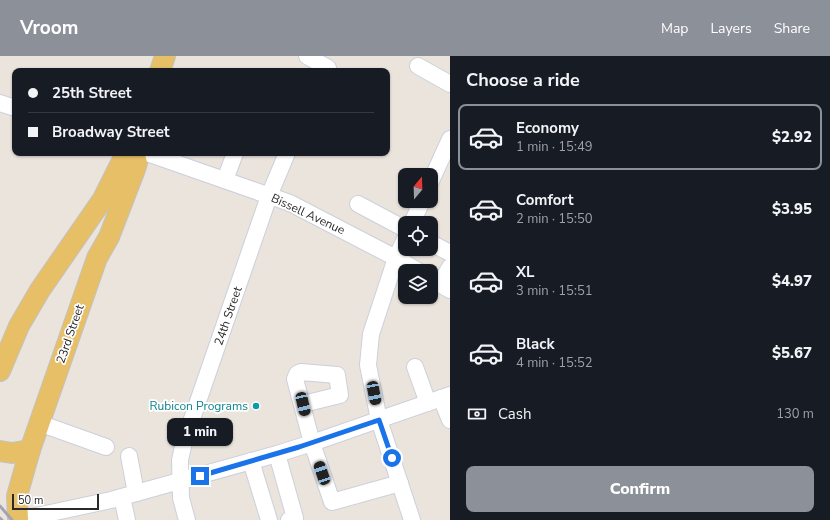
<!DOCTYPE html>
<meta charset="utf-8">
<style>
body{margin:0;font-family:"Nunito Sans",sans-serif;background:#242831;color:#f1f3f6;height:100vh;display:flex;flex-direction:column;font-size:15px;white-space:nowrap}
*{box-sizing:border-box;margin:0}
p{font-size:13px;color:#9ea1a6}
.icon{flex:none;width:22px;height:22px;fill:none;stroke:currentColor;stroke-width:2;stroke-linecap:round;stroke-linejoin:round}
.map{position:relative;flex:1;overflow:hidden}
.sheet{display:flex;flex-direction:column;background:#171b24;width:380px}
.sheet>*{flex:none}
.banner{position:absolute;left:12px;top:12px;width:378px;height:88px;border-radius:8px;box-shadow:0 1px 3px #0004;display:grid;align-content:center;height:88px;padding:0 16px;background:#171b24}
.needle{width:26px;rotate:19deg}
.buttons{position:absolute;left:398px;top:112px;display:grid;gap:8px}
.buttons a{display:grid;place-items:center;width:40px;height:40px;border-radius:8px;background:#171b24;box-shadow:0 1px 3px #0004;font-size:20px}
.scale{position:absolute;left:12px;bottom:10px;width:87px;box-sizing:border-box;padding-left:4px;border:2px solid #2a2a2a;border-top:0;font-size:11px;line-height:14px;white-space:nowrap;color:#2a2a2a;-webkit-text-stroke:3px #fff;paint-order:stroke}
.end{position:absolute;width:18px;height:18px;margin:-9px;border:5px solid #1a73e8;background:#fff;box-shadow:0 0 0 2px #fff}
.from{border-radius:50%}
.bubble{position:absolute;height:28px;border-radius:8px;background:#171b24;box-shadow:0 1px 3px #0004;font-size:13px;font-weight:800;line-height:28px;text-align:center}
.car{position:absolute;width:12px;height:24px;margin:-12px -6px;border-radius:5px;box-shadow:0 0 3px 1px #0007;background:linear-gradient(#222 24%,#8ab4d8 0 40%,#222 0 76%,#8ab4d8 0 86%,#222 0)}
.banner b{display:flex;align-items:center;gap:14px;height:38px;font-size:15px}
.banner b+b{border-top:1px solid #363941}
.banner i{width:10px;height:10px;background:#f1f3f6}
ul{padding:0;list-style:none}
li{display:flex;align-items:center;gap:12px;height:66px;margin:0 8px 6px;padding:0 8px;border:2px solid transparent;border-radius:8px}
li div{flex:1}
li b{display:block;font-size:15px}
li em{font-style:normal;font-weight:800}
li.selected{border-color:#8c9099}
li>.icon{width:36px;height:36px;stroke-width:1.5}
h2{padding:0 16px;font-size:18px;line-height:48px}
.pay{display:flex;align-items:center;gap:10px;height:44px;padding:0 16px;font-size:15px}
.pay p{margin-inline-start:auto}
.button{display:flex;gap:8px;margin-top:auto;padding:8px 16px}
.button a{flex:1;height:46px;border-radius:8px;background:#8c9099;color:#fff;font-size:16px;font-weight:800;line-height:46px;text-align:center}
header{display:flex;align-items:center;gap:24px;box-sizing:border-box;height:56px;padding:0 20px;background:#8c9099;color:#fff}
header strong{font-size:19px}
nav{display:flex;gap:22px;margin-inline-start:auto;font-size:14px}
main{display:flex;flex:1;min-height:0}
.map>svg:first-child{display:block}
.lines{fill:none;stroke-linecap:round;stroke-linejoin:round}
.minor-casing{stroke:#ccd0db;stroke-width:18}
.major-casing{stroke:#c3c3c3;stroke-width:22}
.minor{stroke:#fff;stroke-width:16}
.major{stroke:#e6bf67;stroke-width:20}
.rail{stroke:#a0a4b3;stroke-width:3}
.route{stroke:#1a73e8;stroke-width:5}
.culture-dot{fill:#0f9aa8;stroke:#fff;stroke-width:1.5}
.labels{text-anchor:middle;stroke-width:3.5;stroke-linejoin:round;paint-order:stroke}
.street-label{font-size:12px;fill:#2a2a2a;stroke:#fff}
.culture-label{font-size:12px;fill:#0d838f;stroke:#fff;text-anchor:end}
</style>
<header>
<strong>Vroom</strong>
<nav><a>Map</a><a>Layers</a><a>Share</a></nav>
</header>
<main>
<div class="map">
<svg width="450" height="464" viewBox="0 0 450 464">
<rect width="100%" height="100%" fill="#ebe4dd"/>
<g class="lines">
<defs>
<g id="minor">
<polyline points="307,0 328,12"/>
<polyline points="418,10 450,28"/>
<polyline points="0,47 15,52"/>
<polyline points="147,97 290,147 396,202 418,215"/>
<polyline points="225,124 235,97"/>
<polyline points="431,125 450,83"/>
<polyline points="358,148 405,173"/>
<polyline points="412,167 422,145"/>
<polyline points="405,183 396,202 371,278 368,309 379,364 412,464"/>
<polyline points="431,187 450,197"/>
<polyline points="431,223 450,234"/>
<polyline points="440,228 450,211"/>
<polyline points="415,311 428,347"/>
<polyline points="441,342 450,364"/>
<polyline points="303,348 340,339 337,319 301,316 297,318 295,323 312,387 332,446 400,427"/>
<polyline points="39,367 106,391"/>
<polyline points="277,398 295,462 289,464"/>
<polyline points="129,400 136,437"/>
<polyline points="251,405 269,464"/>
<polyline points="122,441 127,464"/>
<polyline points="18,464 111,444 277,398 312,387 450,339"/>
<polyline points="187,464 181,442 180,404 184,386 269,140 287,97"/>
</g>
<g id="major">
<polyline points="160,15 165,0"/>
<polyline points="0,315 19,270 40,234 103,143 123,103 128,97"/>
<polyline points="0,395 12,397 30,394"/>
<polyline points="18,464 17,440 30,394 97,202 109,181 134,116 137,107 134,97"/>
</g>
</defs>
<use href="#minor" class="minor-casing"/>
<use href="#major" class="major-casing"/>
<use href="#minor" class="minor"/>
<use href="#major" class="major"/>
<g class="rail">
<polyline points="0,450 12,464"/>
<polyline points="0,462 2,464"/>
</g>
</g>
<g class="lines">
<polyline class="route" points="200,420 299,391 379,364 392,402"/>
</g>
<circle class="culture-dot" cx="256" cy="350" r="4"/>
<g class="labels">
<g class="street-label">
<text transform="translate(308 158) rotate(25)" y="4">Bissell Avenue</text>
<text transform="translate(228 260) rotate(-71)" y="4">24th Street</text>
<text transform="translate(70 278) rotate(-71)" y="4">23rd Street</text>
</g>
<g class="culture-label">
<text x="248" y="354">Rubicon Programs</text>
</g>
</g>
</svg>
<div class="buttons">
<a><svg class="needle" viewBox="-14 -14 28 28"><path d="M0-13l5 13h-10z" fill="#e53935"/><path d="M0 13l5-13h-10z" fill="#9ea1a6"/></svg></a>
<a><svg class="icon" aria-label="locate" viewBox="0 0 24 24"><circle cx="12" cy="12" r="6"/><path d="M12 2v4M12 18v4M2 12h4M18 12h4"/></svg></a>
<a><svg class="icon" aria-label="layers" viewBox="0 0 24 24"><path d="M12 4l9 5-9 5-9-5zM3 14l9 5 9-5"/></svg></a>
</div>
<div class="scale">50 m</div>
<i class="end from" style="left:392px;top:402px"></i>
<i class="end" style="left:200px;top:420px"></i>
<div class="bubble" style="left:167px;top:362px;width:66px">1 min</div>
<i class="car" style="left:374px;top:337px;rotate:169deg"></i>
<i class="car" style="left:303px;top:348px;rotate:167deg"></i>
<i class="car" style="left:322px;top:417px;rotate:341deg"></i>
<div class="banner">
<b><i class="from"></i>25th Street</b>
<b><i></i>Broadway Street</b>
</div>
</div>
<section class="sheet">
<h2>Choose a ride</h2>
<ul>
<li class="selected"><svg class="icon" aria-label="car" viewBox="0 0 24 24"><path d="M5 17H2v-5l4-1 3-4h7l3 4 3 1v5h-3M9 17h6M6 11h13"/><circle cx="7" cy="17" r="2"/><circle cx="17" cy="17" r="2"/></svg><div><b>Economy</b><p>1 min · 15:49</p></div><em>$2.92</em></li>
<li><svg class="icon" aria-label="car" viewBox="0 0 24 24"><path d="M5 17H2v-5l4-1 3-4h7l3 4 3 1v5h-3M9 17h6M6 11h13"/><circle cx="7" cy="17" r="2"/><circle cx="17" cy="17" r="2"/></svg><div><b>Comfort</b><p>2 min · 15:50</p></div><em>$3.95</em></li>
<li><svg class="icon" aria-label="car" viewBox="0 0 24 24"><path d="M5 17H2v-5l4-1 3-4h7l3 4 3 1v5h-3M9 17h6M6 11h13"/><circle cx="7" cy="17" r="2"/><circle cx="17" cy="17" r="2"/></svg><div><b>XL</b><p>3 min · 15:51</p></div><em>$4.97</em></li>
<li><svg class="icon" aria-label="car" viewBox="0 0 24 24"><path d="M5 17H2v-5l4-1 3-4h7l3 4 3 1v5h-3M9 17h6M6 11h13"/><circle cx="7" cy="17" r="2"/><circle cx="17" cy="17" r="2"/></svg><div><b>Black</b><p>4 min · 15:52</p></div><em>$5.67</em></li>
</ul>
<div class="pay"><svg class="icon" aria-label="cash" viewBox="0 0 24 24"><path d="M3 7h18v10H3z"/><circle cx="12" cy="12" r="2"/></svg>Cash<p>130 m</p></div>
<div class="button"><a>Confirm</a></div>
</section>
</main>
